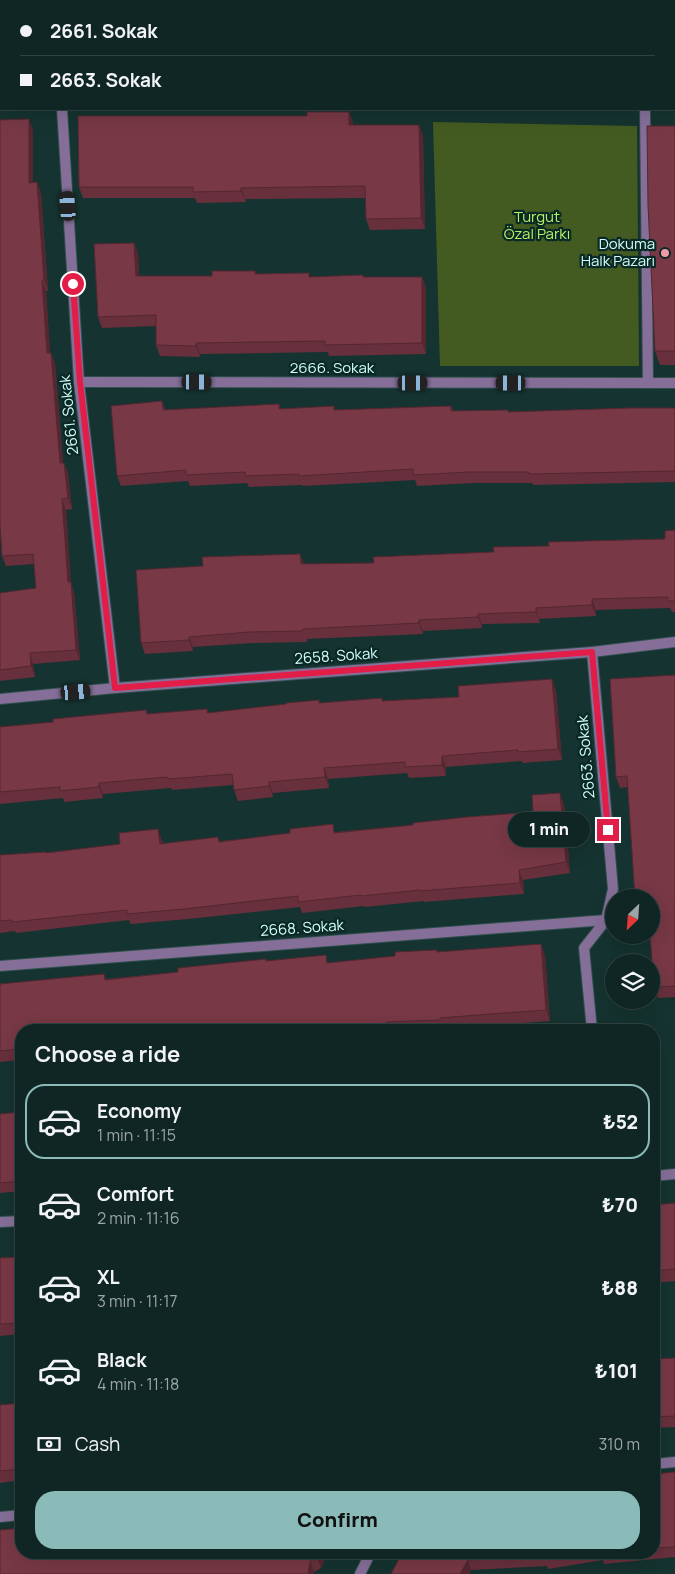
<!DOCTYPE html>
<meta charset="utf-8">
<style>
body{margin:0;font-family:Manrope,sans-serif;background:#1e3231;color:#f1f3f6;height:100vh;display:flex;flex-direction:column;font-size:19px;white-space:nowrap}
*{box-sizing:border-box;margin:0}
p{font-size:16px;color:#9ca5a6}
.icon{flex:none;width:28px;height:28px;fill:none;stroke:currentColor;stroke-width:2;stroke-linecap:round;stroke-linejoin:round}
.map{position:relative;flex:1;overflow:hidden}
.drawer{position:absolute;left:15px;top:1024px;width:645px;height:535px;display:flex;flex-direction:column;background:#102624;border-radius:20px;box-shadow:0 5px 20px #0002,0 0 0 1px #304341}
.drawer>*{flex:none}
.top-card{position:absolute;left:0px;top:0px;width:675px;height:110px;box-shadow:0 5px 20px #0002,0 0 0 1px #304341;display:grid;align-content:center;height:110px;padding:0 20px;background:#102624}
.needle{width:32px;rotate:205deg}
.tools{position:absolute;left:605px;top:889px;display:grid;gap:10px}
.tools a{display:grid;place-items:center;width:55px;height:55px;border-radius:50%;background:#102624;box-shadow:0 5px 20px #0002,0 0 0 1px #304341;font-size:25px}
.end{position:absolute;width:22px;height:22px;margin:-11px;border:6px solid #e11d48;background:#fff;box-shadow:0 0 0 2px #fff}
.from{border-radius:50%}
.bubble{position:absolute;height:35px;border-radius:18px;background:#102624;box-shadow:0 5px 20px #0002,0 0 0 1px #304341;font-size:16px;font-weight:800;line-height:35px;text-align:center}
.car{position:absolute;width:15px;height:30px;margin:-15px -8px;border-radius:6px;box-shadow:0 0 4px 1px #0007;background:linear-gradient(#222 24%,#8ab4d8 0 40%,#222 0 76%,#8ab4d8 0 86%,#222 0)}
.top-card b{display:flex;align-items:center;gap:18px;height:48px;font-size:19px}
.top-card b+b{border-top:1px solid #304341}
.top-card i{width:12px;height:12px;background:#f1f3f6}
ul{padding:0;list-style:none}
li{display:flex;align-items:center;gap:15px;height:75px;margin:0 10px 8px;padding:0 10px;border:2px solid transparent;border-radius:20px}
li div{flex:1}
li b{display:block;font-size:19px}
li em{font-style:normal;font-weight:800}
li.current{border-color:#8bbbb9}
li>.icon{width:45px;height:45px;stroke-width:1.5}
h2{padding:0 20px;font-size:22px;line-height:60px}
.pay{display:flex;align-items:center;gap:12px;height:55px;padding:0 20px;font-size:19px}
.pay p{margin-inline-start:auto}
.action{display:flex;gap:10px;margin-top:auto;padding:10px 20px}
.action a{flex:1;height:58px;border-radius:20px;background:#8bbbb9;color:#111;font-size:20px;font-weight:800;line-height:58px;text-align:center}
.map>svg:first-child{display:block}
.green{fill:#435b20}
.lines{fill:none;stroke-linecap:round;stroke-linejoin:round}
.minor-casing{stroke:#2f4f4c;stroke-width:12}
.tertiary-casing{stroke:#2f4f4c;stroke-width:12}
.minor{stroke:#856f99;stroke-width:10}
.tertiary{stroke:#856f99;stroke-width:10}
.wall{fill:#67303c}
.shaded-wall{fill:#542731}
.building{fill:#783846;stroke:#542731}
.route{stroke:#e11d48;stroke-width:6}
.poi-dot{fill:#f39aaa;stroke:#0a2926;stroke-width:2}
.labels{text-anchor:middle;stroke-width:4.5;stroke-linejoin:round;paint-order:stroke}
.park-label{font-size:15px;fill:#b7f262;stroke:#0a2926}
.poi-label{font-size:15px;fill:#d2fef9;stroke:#0a2926;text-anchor:end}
.street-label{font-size:15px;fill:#d2fef9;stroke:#0a2926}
</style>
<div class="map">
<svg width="675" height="1574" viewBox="0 0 675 1574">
<rect width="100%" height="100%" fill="#153330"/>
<polygon class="green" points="433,122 637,126 639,366 440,366"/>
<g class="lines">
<defs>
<g id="minor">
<polyline points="0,97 1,97"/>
<polyline points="674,100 675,100"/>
<polyline points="62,109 79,382 115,688"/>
<polyline points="645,109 648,383"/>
<polyline points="79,382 675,383"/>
<polyline points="0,699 115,688 592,652 675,642"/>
<polyline points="0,966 606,920"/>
<polyline points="592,1030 584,948 606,920 613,889 592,652"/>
<polyline points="654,1464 675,1462"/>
<polyline points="0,1517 21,1515"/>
<polyline points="360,1574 371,1552"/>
</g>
<g id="tertiary">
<polyline points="654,1176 675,1174"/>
<polyline points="0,1222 21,1221"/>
</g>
</defs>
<use href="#minor" class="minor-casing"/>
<use href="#tertiary" class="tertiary-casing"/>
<use href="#minor" class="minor"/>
<use href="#tertiary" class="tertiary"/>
</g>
<g class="wall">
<polygon points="0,0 474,0 474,1 1,1 1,63 0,63"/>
<polygon points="527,0 675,0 675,58 674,58 674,1 528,1"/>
<polygon points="349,112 353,123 353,125 419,125 423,136 425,229 370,230 366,219 365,198 245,199 246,202 197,203 195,198 83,198 79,187 307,116"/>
<polygon points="675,126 675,365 660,365 655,351"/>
<polygon points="33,130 33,183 37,182 41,193 48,291 46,291 50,353 51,353 55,363 63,463 64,463 68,473 72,509 66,510 71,584 74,592 80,660 33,664 35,677 0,681 0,593 36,588 34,564 6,566 2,556"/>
<polygon points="134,243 138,254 139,276 212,276 255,271 256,274 311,277 422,277 426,288 426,354 329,356 328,352 200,354 200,357 160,356 156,345 156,326 102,328 98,317"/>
<polygon points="162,401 165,410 279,404 281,409 336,410 451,406 453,411 509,412 675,408 675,482 533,485 532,483 473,483 417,486 415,480 303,486 302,485 249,487 247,483 190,486 188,481 121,486 117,476"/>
<polygon points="675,530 675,612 672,612 670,608 596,610 596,616 539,619 540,623 482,624 482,628 423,631 423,634 307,639 307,642 253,643 193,647 193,651 145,654 141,643 203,566 300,554 304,564 374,563 494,552 549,546 665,539"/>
<polygon points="675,675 675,997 658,998 654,987 651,935 628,787 620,788 616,777"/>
<polygon points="556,690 562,760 522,763 522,761 446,767 446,776 409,778 407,773 328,779 329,788 273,793 273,797 238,801 234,790 233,785 172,790 171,788 103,794 103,798 64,802 63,798 0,804 0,727 207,709 209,713 319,700 320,703 383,701 459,697"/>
<polygon points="564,804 570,873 523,880 524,894 424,902 424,901 365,907 364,906 302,913 300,907 188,919 131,924 129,920 16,933 15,931 0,933 0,855 46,853 162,840 163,843 220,841 336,832 413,825 533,812"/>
<polygon points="438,952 545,955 550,1021 495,1025 444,1029 444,1030 21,1030 21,1060 0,1062 0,984 104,974 106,979 178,972 266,959 267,961 329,963"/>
<polygon points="21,1112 21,1191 0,1193 0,1114"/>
<polygon points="675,1203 675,1281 654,1283 654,1205"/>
<polygon points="21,1257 21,1334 0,1336 0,1258"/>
<polygon points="675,1358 675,1427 654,1428 654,1359"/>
<polygon points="21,1403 21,1480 0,1483 0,1405"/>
<polygon points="675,1472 675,1557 604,1564 603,1560 548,1569 547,1566 471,1570 403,1558 405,1552 654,1552 654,1474"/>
<polygon points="327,1553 321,1568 314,1572 314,1574 0,1574"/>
</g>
<g class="shaded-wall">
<polygon points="349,112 353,123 353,136 349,125"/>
<polygon points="29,119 33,130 33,193 29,183"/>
<polygon points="419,125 423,136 425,229 421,218"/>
<polygon points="37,182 41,193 48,291 44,280"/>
<polygon points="241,188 245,199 246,202 241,191"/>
<polygon points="134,243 138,254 140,287 136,276"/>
<polygon points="422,277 426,288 426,354 422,343"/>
<polygon points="42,280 46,291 51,364 47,353"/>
<polygon points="196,343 200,354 200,357 196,346"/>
<polygon points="51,353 55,363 64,474 60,463"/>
<polygon points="64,463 68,473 72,509 68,498"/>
<polygon points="62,499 66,510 71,584 74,592 80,660 76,650 68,582"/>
<polygon points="300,554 304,565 301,564"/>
<polygon points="592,599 596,610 596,616 592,605"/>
<polygon points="536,608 539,619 540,623 536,612"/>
<polygon points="478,614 482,624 482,628 478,617"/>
<polygon points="419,620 423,631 423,634 419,623"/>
<polygon points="189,637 193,647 193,651 189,640"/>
<polygon points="30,653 33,664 35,677 31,666"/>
<polygon points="552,679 556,690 562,760 558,749"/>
<polygon points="442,756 446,767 446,776 442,765"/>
<polygon points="324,768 328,779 329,788 325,777"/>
<polygon points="269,782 273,793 273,797 269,786"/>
<polygon points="99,783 103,794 103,798 99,787"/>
<polygon points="560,793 564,804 570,873 566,862"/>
<polygon points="158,829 162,840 164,854 160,844"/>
<polygon points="519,870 523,880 524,894 520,883"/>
<polygon points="541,944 545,955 550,1021 546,1010"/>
<polygon points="319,1552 328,1552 321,1568 317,1557"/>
<polygon points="468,1560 471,1570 470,1574 460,1574"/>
<polygon points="310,1561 314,1572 314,1574 308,1574"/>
</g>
<g class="building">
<polygon points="0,0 470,0 470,1 1,1 1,51 0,52"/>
<polygon points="535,0 675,0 675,47 674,47 674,1 535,1"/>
<polygon points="307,112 349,112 349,125 419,125 421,218 366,219 365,186 241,188 241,191 193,192 193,187 79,187 78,116 307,116"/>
<polygon points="29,119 29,183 37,182 44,280 42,280 47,353 51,353 60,463 64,463 68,498 62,499 68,582 71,582 76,650 30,653 31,666 0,670 0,593 36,588 33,554 2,556 0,526 0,120"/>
<polygon points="647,126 675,126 675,351 655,351 648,205"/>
<polygon points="134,243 136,276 212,276 212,271 255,271 255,274 309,273 309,277 363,275 363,277 422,277 422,343 325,345 325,341 196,343 196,346 156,345 156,315 98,317 94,244"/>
<polygon points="162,401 163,410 279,404 279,409 334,406 334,410 451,406 451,411 508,410 508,412 630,408 675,408 675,471 529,474 529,472 469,472 413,475 413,469 299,476 299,474 245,476 245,472 186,475 186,470 117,476 111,406"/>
<polygon points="675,530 675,601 668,601 668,597 592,599 592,605 536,608 536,612 478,614 478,617 419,620 419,623 303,629 303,631 249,632 189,637 189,640 141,643 136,570 203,566 202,557 300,554 301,564 374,563 373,557 494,552 493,547 549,546 548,542 665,539 665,531"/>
<polygon points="675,675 675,986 654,987 650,935 651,935 651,898 635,898 627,776 616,777 610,679"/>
<polygon points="552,679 558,749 518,752 518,750 442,756 442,765 405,767 405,762 324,768 325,777 269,782 269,786 234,790 232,774 168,779 167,777 99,783 99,787 60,791 60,787 0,792 0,727 53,722 53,719 146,710 147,714 207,709 207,713 286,704 286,703 319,700 319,703 382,698 382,701 459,697 458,686"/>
<polygon points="560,793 566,862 519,870 520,883 420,891 420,890 361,896 361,895 298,902 298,896 184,909 127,914 127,910 12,922 12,920 0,921 0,855 46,852 46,853 120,844 119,833 158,829 160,844 218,837 219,842 290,833 290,829 333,824 334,833 413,825 413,823 467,817 533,812 532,795"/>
<polygon points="541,944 546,1010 491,1014 440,1018 440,1020 387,1022 387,1023 348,1027 347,1024 290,1030 21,1030 21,1049 0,1051 0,984 104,974 105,980 178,972 178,968 266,959 266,961 326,955 327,963 395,956 395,952 437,950 437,952"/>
<polygon points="21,1112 21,1181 0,1183 0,1114"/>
<polygon points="675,1203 675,1269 654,1271 654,1205"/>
<polygon points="21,1257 21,1323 0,1324 0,1258"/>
<polygon points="675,1358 675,1416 654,1417 654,1385 658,1385 654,1383 654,1359"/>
<polygon points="21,1403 21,1469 0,1471 0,1405"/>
<polygon points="675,1472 675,1547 654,1548 654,1474"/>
<polygon points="21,1528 21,1552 319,1552 317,1557 310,1561 308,1574 0,1574 0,1530"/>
<polygon points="405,1552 581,1552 544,1558 544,1556 468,1560 460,1574 391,1574 400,1557 403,1558"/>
</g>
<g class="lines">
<polyline class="route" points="73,284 80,382 115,688 592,652 608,830"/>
</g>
<circle class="poi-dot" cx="665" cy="253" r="5"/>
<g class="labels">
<g class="park-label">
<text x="537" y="222">Turgut<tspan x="537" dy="17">Özal Parkı</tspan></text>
</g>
<g class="poi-label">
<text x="655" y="249">Dokuma<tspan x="655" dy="17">Halk Pazarı</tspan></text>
</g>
<g class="street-label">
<text x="332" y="373">2666. Sokak</text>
<text transform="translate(69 415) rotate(-96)" y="5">2661. Sokak</text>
<text transform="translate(336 656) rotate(-4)" y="5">2658. Sokak</text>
<text transform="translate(586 757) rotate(-95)" y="5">2663. Sokak</text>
<text transform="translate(302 928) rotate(-4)" y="5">2668. Sokak</text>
</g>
</g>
</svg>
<div class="tools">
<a><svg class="needle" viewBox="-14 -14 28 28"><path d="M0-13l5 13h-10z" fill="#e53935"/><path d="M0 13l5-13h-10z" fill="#9ca5a6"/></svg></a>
<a><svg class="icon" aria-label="layers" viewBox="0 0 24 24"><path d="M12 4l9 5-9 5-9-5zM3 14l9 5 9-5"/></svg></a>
</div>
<i class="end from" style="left:73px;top:284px"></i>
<i class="end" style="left:608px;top:830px"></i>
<div class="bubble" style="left:508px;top:812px;width:82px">1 min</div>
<i class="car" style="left:68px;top:206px;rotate:356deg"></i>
<i class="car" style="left:197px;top:382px;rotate:90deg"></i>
<i class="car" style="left:413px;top:383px;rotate:90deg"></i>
<i class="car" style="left:511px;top:383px;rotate:270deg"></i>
<i class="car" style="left:76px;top:692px;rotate:85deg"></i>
<div class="top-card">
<b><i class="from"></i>2661. Sokak</b>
<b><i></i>2663. Sokak</b>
</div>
<section class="drawer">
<h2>Choose a ride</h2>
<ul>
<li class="current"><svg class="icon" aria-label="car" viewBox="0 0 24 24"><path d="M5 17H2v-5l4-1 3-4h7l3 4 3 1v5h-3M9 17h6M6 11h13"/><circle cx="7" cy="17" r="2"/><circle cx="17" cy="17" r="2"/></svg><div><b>Economy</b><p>1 min · 11:15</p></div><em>₺52</em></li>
<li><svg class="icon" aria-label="car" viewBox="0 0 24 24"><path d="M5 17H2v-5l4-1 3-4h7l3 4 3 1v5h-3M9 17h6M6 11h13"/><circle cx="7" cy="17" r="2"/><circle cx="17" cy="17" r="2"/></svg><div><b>Comfort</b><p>2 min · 11:16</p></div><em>₺70</em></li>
<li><svg class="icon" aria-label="car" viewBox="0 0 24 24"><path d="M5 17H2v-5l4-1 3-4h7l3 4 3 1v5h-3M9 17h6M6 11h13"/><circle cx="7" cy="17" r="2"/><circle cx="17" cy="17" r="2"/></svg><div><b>XL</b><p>3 min · 11:17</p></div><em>₺88</em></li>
<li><svg class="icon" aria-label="car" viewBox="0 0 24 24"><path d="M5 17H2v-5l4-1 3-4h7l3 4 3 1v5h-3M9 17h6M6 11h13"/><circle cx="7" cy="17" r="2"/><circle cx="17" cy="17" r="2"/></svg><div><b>Black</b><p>4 min · 11:18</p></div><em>₺101</em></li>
</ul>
<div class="pay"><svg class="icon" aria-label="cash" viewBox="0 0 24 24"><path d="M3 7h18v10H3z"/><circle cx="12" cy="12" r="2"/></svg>Cash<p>310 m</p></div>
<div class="action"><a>Confirm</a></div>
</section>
</div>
